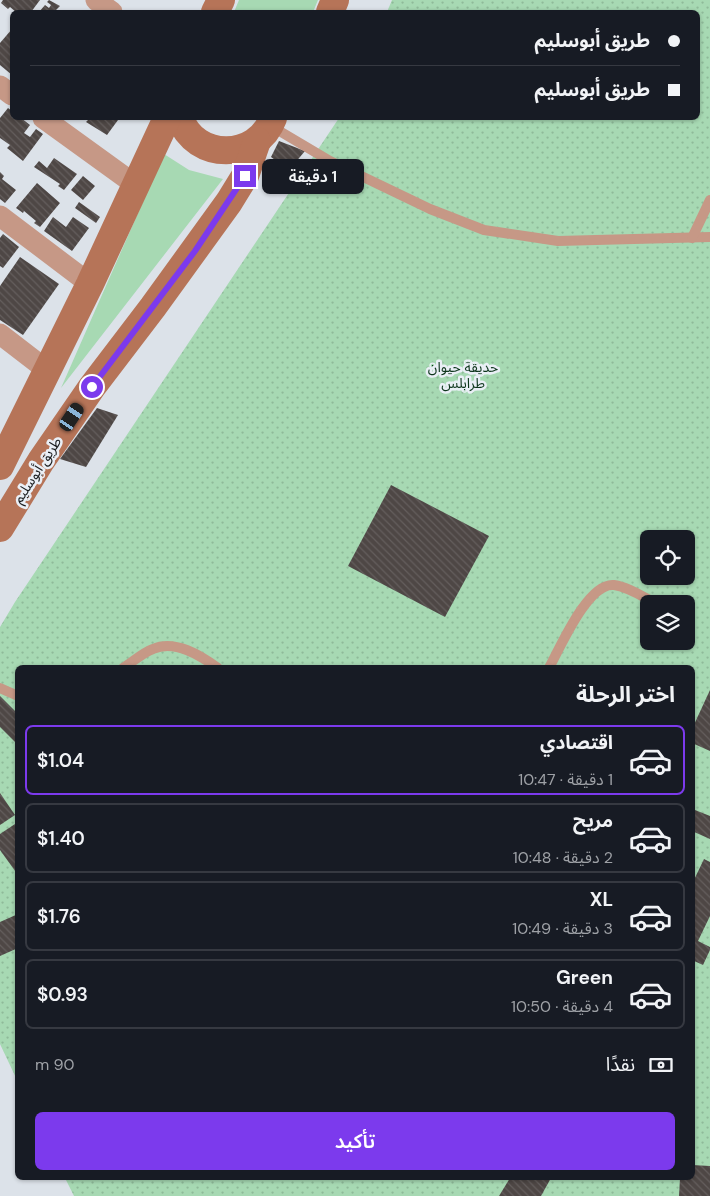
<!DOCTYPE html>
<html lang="ar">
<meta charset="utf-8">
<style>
body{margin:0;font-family:"DM Sans","Noto Sans Arabic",sans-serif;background:#20242c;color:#f1f3f6;direction:rtl;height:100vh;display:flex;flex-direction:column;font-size:19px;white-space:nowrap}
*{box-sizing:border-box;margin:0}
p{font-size:16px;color:#9ea1a6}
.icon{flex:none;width:28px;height:28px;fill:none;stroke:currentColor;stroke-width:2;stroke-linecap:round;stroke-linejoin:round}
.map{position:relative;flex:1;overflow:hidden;direction:ltr}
.sheet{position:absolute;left:15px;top:665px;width:680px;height:515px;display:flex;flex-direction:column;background:#171b24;border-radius:8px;box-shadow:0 1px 4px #0004;direction:rtl}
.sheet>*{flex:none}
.guide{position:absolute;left:10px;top:10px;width:690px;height:110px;border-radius:8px;box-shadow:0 1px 4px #0004;direction:rtl;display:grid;align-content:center;height:110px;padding:0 20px;background:#171b24}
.fabs{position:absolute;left:640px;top:530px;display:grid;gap:10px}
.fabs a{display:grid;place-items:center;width:55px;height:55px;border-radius:8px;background:#171b24;box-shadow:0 1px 4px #0004;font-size:25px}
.end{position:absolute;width:22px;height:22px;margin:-11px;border:6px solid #7c3aed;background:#fff;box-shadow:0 0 0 2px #fff}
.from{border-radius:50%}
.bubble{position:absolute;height:35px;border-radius:8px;background:#171b24;box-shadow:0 1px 4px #0004;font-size:16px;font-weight:600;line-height:35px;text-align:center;direction:rtl}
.car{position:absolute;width:15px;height:30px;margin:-15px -8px;border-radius:6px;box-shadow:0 0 4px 1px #0007;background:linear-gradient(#222 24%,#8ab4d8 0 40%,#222 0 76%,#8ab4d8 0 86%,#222 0)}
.guide b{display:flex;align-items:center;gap:18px;height:48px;font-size:19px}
.guide b+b{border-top:1px solid #363941}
.guide i{width:12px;height:12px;background:#f1f3f6}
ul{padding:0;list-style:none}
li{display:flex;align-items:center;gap:15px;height:70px;margin:0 10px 8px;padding:0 10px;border:2px solid #363941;border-radius:8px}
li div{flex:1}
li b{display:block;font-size:19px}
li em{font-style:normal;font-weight:600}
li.active{border-color:#7c3aed}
li>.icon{width:45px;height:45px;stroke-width:1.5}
h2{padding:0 20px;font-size:22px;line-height:60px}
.pay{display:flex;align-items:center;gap:12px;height:55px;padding:0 20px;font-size:19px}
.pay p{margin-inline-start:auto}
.primary-button{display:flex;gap:10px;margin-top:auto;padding:10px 20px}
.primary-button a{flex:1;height:58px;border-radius:8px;background:#7c3aed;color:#fff;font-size:20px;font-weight:600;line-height:58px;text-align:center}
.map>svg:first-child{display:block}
.grass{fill:url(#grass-dots);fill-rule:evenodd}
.garden{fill:#a7d9b3}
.building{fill:url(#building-back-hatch)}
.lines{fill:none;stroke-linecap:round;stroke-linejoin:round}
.lane{stroke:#c69886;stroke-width:10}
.street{stroke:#c69886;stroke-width:21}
.secondary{stroke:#b67458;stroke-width:28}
.route{stroke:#7c3aed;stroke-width:6}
.labels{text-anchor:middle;stroke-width:5;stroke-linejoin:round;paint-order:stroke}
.park-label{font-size:14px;fill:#0e361c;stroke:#eaeff6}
.street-label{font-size:14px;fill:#181a1c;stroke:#eaeff6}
</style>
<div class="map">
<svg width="710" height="1196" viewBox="0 0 710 1196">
<defs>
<pattern id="grass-dots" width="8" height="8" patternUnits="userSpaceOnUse" patternTransform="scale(1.25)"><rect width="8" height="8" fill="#a7d9b3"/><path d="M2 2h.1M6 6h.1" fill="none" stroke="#8fba99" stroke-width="1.8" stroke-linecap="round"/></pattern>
<pattern id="building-back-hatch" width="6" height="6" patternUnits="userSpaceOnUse" patternTransform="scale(1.25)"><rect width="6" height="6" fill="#4e4745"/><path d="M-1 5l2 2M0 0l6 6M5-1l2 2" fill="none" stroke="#645e5d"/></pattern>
</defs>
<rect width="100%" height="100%" fill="#dce2e9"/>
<path class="grass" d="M392,0H710V1196H74L65,1178H692V668H18L17,1080L0,1044V627L15,602L339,118H698V12H387ZM649,539H686V576H649ZM649,604H686V641H649Z"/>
<g class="garden">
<polygon points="239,0 318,0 313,12 234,12"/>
<polygon points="164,154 189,170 223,179 61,388"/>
</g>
<g class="building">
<polygon points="3,0 40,0 31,12 21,11 16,12 10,7 8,9 1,3"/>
<polygon points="49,0 60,6 56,10 59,12 39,12 45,5 49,8 51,5 47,2"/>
<polygon points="12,29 12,75 0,65 0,43"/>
<polygon points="8,108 12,111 12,118 21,118 30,125 24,133 30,137 36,129 43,134 23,161 7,148 10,145 0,138 0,118"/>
<polygon points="90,118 114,118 118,120 107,135 86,122"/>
<polygon points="279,141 305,151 289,170 271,157"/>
<polygon points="54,158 77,174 64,190 58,186 60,184 34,167 39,161 47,168"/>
<polygon points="0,172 4,176 2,179 16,190 5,203 0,199"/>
<polygon points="83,176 95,186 83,200 71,190"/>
<polygon points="37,183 60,203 40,227 34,223 36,221 24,211 23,213 16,208"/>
<polygon points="79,202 100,217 96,223 75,208"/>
<polygon points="53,217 66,227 73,217 89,228 72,251 44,231"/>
<polygon points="3,234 19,247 3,268 0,266 0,238"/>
<polygon points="20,257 59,284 23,335 0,320 0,286"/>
<polygon points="97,408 118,415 86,467 60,459"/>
<polygon points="391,485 489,536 445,617 348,566"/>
<polygon points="710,690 710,751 692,743 692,729"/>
<polygon points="0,696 18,714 18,745 0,727"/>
<polygon points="0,793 15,815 0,825"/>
<polygon points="695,810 710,816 710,839 692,831"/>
<polygon points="18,822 18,875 0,850 0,834"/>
<polygon points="704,859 710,862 710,916 698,941 710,947 710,950 703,965 692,960 692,884"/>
<polygon points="18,914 18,948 0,956 0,922"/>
<polygon points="692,1165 710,1166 710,1196 679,1196 680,1178 692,1178"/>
<polygon points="510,1178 551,1178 541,1196 499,1196"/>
</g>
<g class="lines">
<g class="lane">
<polyline points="271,126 330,161 430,209 484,230 558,241 710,237"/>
<polyline points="692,238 710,200"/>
<path d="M123,668C133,662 142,653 153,649C175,639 201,656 218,668"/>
<path d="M549,668C560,648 588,582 614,585C629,587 643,597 657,604"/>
<polyline points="0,688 18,696"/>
</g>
<g class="street">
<polyline points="96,0 112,12"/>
<polyline points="0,86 12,95"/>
<polyline points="43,118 137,186"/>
<polyline points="0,216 90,284"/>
<polyline points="0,334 48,371"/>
</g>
<g class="secondary">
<polyline points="215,12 221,0"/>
<polyline points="330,12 335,0"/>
<path d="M180,118C195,161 257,161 273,118"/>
<polyline points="0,466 90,284 167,118"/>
<polyline points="0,528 41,461 92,387 153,307 229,202 245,176 257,141"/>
</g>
</g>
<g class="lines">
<polyline class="route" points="92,387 195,251 245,176"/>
</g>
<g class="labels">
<g class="park-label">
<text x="463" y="372">حديقة حيوان<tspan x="463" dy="16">طرابلس</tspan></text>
</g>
<g class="street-label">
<text transform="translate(37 470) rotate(-57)" y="5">طريق أبوسليم</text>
</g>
</g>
</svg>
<div class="fabs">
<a><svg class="icon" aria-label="locate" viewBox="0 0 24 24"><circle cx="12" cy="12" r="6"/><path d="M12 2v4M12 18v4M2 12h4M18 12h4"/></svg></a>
<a><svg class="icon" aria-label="layers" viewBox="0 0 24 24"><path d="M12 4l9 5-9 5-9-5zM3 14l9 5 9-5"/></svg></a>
</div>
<i class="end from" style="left:92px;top:387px"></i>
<i class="end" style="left:245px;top:176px"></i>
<div class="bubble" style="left:262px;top:159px;width:102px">1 دقيقة</div>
<i class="car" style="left:72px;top:417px;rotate:34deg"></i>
<div class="guide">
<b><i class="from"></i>طريق أبوسليم</b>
<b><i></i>طريق أبوسليم</b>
</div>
<section class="sheet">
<h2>اختر الرحلة</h2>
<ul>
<li class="active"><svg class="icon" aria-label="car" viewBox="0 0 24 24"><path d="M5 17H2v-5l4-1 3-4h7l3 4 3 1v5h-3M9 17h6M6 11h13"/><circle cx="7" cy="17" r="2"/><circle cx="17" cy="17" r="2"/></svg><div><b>اقتصادي</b><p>1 دقيقة · 10:47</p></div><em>$1.04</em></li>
<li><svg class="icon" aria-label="car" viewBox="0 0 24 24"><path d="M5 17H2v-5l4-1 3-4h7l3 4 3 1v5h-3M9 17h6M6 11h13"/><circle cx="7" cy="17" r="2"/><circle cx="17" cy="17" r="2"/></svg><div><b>مريح</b><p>2 دقيقة · 10:48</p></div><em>$1.40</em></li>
<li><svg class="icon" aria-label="car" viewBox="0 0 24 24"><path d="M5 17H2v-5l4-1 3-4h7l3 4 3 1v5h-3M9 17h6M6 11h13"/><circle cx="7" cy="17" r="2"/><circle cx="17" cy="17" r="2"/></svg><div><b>XL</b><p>3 دقيقة · 10:49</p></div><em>$1.76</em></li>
<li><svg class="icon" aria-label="car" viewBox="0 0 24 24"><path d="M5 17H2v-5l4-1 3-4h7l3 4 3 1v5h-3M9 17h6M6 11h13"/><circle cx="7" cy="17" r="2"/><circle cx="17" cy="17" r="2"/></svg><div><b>Green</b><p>4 دقيقة · 10:50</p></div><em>$0.93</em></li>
</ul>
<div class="pay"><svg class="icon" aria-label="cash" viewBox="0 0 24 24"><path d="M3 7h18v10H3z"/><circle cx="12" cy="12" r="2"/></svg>نقدًا<p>90 m</p></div>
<div class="primary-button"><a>تأكيد</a></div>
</section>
</div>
